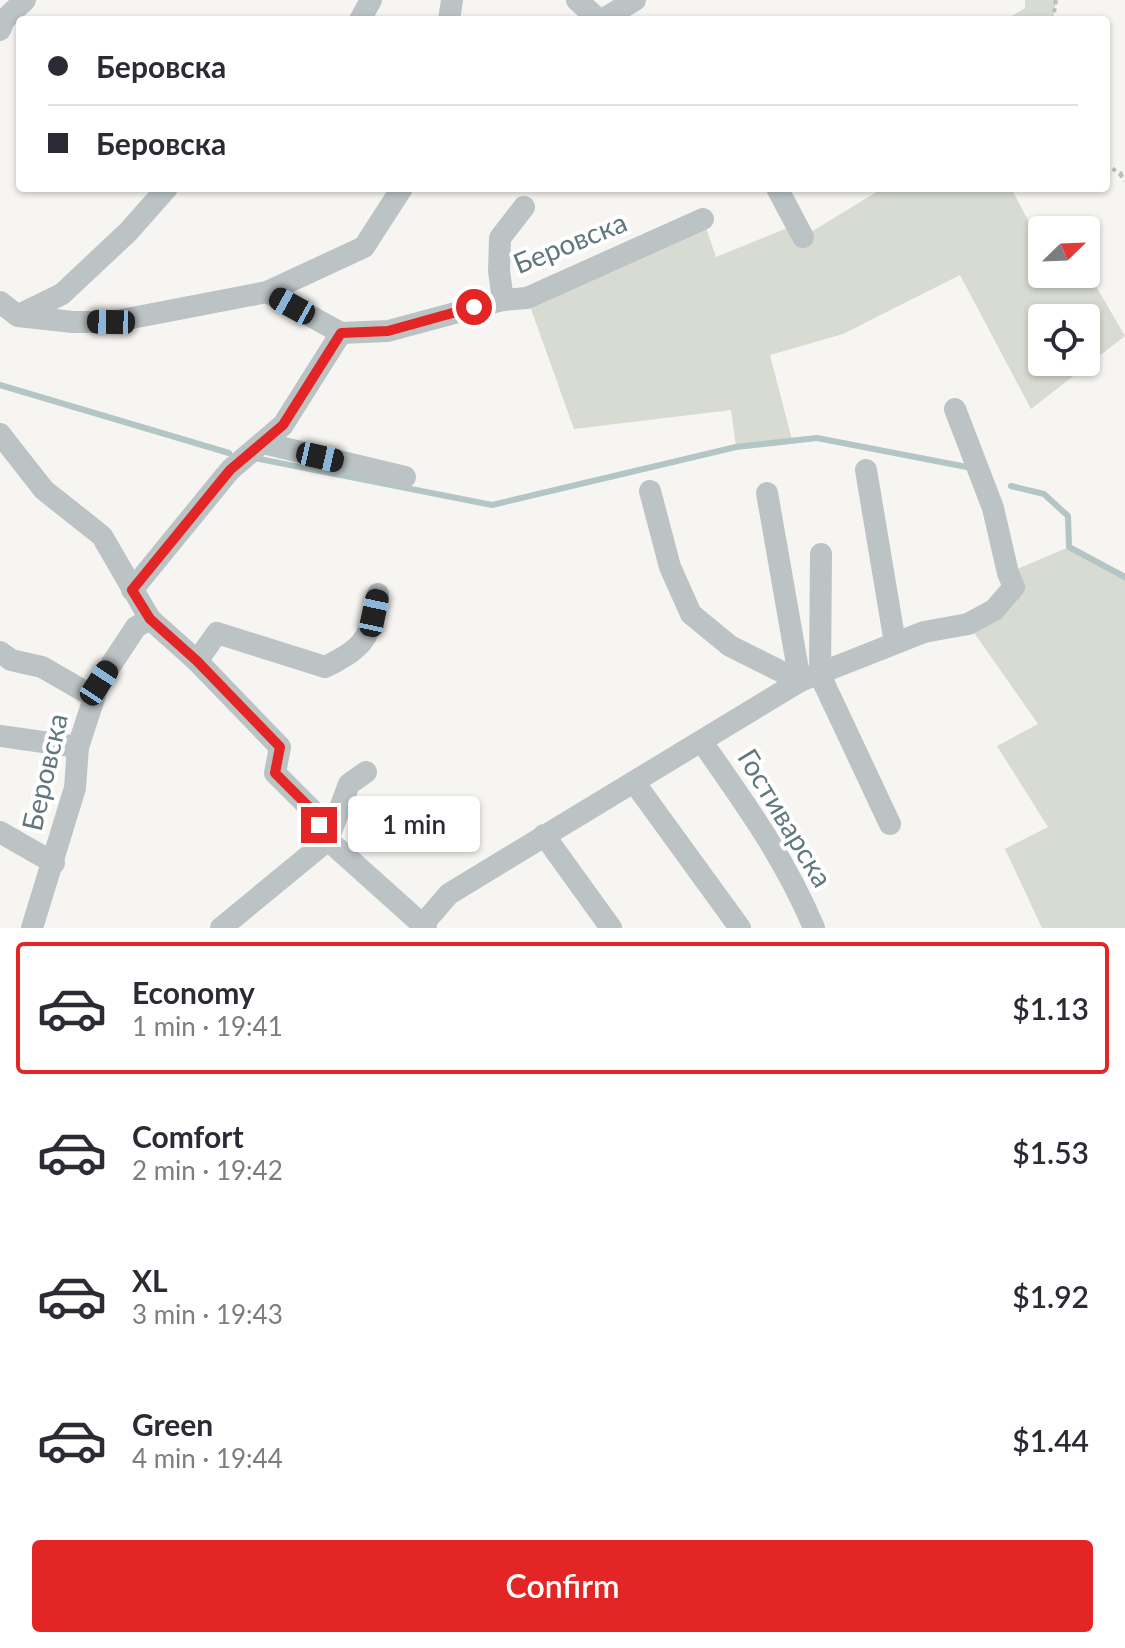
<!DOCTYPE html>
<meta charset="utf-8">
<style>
body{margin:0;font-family:Lato,sans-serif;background:#f2f2f3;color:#2b2b33;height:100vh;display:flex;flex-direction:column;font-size:30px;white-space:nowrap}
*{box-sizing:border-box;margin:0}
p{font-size:26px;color:#7c7c81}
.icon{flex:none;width:44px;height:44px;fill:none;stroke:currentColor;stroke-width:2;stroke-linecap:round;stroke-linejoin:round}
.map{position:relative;height:928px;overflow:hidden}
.side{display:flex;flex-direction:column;background:#fff;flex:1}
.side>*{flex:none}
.top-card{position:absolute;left:16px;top:16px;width:1094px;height:176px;border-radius:8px;box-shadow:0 2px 6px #0004;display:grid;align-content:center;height:176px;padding:0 32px;background:#fff}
.needle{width:52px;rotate:67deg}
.buttons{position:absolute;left:1028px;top:216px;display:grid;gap:16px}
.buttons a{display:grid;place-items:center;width:72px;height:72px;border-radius:8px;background:#fff;box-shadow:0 2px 6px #0004;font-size:40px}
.end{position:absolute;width:36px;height:36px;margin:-18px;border:10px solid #e32525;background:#fff;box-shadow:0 0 0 4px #fff}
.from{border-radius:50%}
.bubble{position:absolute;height:56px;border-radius:8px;background:#fff;box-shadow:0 2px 6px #0004;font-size:26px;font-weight:600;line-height:56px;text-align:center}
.car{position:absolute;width:24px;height:48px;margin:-24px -12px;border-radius:10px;box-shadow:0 0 6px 2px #0007;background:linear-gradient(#222 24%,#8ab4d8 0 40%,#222 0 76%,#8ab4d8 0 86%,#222 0)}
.top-card b{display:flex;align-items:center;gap:28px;height:76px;font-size:30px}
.top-card b+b{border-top:2px solid #e1e1e2}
.top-card i{width:20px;height:20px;background:#2b2b33}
ul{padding:14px 0 0;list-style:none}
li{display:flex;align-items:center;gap:24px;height:132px;margin:0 16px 12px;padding:0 16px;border:4px solid transparent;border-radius:8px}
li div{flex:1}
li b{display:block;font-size:30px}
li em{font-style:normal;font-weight:600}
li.active{border-color:#e32525}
li>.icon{width:72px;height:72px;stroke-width:1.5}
.cta{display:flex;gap:16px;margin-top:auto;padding:16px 32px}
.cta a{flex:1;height:92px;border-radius:8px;background:#e32525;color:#fff;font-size:32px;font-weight:600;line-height:92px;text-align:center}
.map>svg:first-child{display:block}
.green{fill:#d7dbd1;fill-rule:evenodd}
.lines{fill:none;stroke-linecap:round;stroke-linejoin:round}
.stream{stroke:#b3c5c5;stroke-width:6}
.path{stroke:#b8bdbe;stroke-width:4;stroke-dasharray:4 4;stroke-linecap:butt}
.minor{stroke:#bcc3c5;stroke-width:22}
.route{stroke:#e32525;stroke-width:10}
.labels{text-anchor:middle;stroke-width:8;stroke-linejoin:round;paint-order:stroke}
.street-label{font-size:28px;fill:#60777d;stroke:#fff}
</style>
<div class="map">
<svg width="1125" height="928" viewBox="0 0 1125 928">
<rect width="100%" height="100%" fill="#f6f5f2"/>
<g class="green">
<polygon points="1025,0 1056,0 1053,20 1005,20 1025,8"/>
<path d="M883,188H1011L1036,235L1042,240V274H1082L1096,286L1125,336L1031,409L960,275L843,334L770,355L792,440L736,447L731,410L574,429L527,298L703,219L716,257L795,225L803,237ZM1042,318H1086V362H1042Z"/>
<polygon points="1069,547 1125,577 1125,928 1042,928 1005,849 1048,827 997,746 1038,724 968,624 994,610 1008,573"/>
</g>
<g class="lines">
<g class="stream">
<polyline points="0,385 229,453"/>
<polyline points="254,458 492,505 736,447 817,438 972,468"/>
<polyline points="1011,486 1044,494 1068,516 1069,547 1125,577"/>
</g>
<g class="path">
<polyline points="1053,20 1056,0"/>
<polyline points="1106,164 1120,174 1125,172"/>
<polyline points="1120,174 1125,181"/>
</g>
<g class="minor">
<polyline points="577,0 599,20"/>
<polyline points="360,20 371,0"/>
<polyline points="449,20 452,0"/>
<polyline points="602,20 635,0"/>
<polyline points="0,30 4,20 25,0"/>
<polyline points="777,188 803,237"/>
<polyline points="267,292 341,333 388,331 503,300 527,298 703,219"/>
<polyline points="503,300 499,271 500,238 524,207"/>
<polyline points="0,302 18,316 73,322 111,322 267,292 364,247 402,188"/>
<polyline points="19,315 62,294 128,232 167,188"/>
<polyline points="0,434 44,490 102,536 150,619 197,661 280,747 275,773 311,809 328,840 426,928"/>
<polyline points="263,443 405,477"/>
<polyline points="866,470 895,643"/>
<polyline points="650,491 670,567 691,614 730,646 800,681"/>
<polyline points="767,493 800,681"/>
<polyline points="821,554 820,675 890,824"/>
<polyline points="132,590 230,470 283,425 341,333"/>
<polyline points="0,652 11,660 42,667 94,697"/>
<path d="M197,661L217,633L325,667C367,646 369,638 378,594"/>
<polyline points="0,736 78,747"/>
<path d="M702,742C744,802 786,860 814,928"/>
<polyline points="634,782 740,928"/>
<polyline points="0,832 54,863"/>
<polyline points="544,835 611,928"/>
<polyline points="423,924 449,894 800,681 924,632 968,624 994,610 1014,587 1008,573 993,508 955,409"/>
<polyline points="32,928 75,788 78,747 99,683 136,627 150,619"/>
<polyline points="221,928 328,840 349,784 366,772"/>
</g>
</g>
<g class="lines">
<polyline class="route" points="319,825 311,809 275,773 280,747 197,661 150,619 132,590 230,470 283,425 341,333 388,331 474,307"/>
</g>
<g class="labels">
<g class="street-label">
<text transform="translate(570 243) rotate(-22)" y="10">Беровска</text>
<text transform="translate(45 772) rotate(-77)" y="10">Беровска</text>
<text transform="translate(785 818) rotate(59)" y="10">Гостиварска</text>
</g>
</g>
</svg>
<div class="buttons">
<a><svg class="needle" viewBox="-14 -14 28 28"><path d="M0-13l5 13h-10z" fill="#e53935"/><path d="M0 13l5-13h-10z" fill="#7c7c81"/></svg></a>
<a><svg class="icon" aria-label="locate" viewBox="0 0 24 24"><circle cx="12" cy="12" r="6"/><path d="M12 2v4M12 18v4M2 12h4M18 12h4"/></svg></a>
</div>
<i class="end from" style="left:474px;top:307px"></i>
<i class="end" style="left:319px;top:825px"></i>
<div class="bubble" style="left:348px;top:796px;width:132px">1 min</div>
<i class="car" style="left:292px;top:306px;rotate:299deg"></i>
<i class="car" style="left:111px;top:322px;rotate:271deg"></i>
<i class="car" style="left:320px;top:457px;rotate:103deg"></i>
<i class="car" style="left:374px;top:613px;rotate:12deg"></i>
<i class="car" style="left:99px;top:683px;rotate:33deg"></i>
<div class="top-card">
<b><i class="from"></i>Беровска</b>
<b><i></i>Беровска</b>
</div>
</div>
<section class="side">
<ul>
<li class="active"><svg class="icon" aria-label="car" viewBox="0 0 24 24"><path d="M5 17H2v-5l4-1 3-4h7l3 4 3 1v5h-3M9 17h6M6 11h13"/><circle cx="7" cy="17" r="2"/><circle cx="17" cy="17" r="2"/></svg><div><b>Economy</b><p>1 min · 19:41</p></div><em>$1.13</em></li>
<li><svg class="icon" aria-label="car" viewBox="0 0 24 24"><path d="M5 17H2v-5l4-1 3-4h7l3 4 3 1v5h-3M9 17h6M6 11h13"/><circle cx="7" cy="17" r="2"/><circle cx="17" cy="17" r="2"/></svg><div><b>Comfort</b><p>2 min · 19:42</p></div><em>$1.53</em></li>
<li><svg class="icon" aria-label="car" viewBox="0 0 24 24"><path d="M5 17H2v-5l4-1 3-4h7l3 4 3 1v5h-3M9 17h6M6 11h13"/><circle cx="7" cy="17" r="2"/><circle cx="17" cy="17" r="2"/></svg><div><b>XL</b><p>3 min · 19:43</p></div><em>$1.92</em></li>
<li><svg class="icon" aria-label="car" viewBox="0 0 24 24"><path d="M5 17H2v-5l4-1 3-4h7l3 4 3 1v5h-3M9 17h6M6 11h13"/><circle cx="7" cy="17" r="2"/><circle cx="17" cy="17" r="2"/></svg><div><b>Green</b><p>4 min · 19:44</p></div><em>$1.44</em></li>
</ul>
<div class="cta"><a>Confirm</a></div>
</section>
